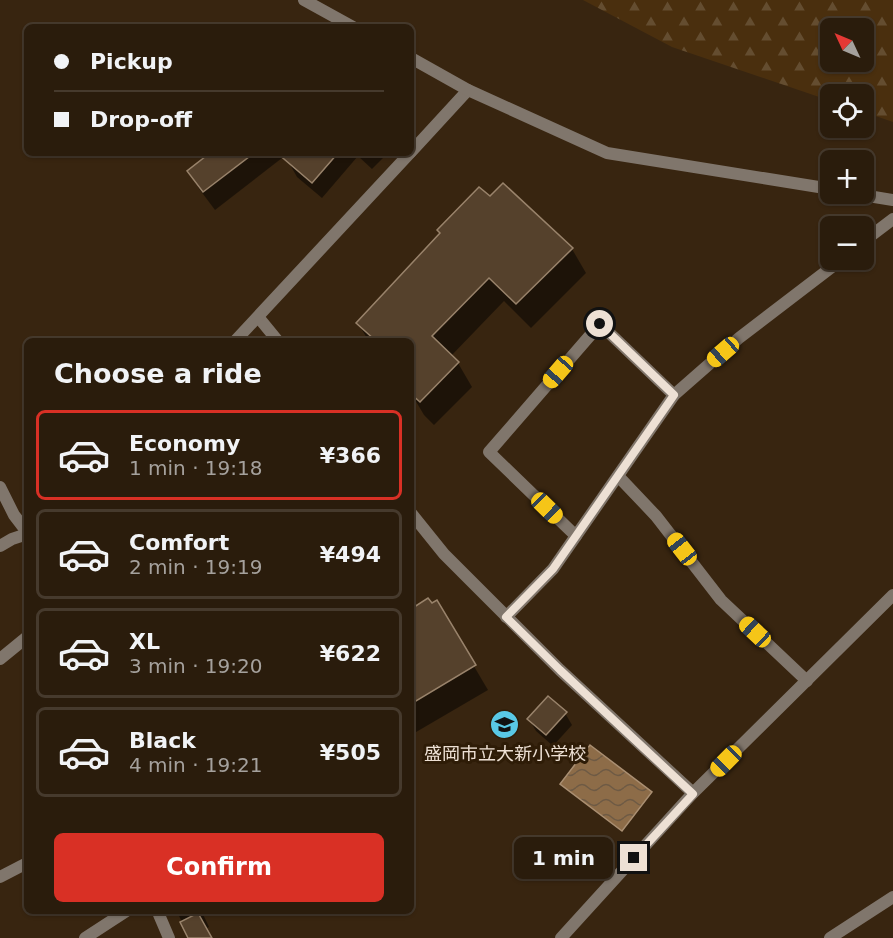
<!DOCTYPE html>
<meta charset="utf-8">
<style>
body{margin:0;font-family:"DejaVu Sans","Noto Sans JP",sans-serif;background:#322515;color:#f1f3f6;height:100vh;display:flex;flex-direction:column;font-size:22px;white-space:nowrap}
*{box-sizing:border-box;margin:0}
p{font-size:20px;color:#a5a19d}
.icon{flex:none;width:33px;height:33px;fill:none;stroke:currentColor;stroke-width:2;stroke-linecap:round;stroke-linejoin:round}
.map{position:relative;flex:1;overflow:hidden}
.drawer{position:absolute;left:24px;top:338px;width:390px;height:576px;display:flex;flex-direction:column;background:#2a1c0c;border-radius:9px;box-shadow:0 2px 4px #0004,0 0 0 2px #463a2d}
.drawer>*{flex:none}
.top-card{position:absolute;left:24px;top:24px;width:390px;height:132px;border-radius:9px;box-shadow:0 2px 4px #0004,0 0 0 2px #463a2d;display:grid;align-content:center;height:132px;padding:0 30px;background:#2a1c0c}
.needle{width:39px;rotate:314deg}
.controls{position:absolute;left:820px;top:18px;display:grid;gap:12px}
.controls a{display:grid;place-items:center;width:54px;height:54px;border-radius:9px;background:#2a1c0c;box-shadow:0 2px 4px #0004,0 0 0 2px #463a2d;font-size:30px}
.end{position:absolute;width:27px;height:27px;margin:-14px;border:8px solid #ede0d4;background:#111;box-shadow:0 0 0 3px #111}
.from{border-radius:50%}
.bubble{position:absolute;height:42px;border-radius:9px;background:#2a1c0c;box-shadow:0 2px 4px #0004,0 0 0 2px #463a2d;font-size:20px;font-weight:800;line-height:42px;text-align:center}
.car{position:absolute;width:18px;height:36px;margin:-18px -9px;border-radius:8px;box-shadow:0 0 4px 2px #0007;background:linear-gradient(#f5c518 24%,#345 0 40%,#f5c518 0 76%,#345 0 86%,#f5c518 0)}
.top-card b{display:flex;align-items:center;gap:21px;height:57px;font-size:22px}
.top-card b+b{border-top:2px solid #463a2d}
.top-card i{width:15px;height:15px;background:#f1f3f6}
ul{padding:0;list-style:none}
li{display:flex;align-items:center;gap:18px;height:90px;margin:0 12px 9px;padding:0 18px;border:3px solid #463a2d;border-radius:9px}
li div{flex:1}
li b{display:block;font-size:22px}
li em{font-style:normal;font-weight:800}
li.selected{border-color:#d93025}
li>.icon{width:54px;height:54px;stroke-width:1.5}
h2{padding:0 30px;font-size:27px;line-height:72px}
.primary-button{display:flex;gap:12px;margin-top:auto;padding:12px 30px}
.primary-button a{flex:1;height:69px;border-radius:9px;background:#d93025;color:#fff;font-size:24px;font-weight:800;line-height:69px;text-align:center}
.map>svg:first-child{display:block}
.forest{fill:url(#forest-firs);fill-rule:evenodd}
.water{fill:url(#water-waves);stroke:#aa8f72;stroke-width:1.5}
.shadow{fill:#0007}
.building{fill:#55412c;stroke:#99836b;stroke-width:1.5}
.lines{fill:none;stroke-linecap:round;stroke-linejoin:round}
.minor{stroke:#80766c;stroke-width:12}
.tertiary{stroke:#80766c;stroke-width:12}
.route{stroke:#ede0d4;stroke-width:8}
.labels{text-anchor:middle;stroke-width:6;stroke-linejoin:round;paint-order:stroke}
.poi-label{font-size:18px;fill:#ede0d4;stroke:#2e1c07}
</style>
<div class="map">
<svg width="893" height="938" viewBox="0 0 893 938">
<defs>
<pattern id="forest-firs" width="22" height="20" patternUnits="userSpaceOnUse" patternTransform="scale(1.5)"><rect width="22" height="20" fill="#4a2f0e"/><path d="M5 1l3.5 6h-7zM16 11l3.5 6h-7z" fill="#644d30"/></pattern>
<pattern id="water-waves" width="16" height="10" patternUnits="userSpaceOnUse" patternTransform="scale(1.5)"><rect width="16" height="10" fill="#8d6c48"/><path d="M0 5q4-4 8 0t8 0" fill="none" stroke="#6e5a44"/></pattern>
</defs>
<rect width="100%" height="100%" fill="#382510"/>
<path class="forest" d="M583,0H893V122L864,112V94H831V101L672,47ZM831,28H864V62H831Z"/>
<polygon class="water" points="590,745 652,792 622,831 560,784"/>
<g class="shadow">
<polygon points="213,153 279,153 282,158 215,210 200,190 189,172"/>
<polygon points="294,153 388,153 372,169 358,156 322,198 297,177 288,161"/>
<polygon points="572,249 586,273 531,328 504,301 451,356 458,363 472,387 434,425 424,415 411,393 411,340 368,340 358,323"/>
<polygon points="436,602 488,690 411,735 411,610"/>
<polygon points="565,713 572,725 553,746 536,731 529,719"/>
<polygon points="176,910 201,910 209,927 205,929 210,938 190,938"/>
</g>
<g class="building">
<polygon points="210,153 254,153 203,192 187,171"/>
<polygon points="277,153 338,153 312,183"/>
<polygon points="503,183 573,248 516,304 489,278 432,336 459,362 420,402 411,394 411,340 375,340 356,323 440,233 437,230 479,187 490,196"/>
<polygon points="428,598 432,603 437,600 476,665 411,704 411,609"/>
<polygon points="548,696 567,712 546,735 527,719"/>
<polygon points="198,913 212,938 188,938 180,922"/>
</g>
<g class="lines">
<g class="minor">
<polyline points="411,152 468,90"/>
<polyline points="864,241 893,219"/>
<polyline points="259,318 277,340"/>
<polyline points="236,340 410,153"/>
<polyline points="618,476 656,516 721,600 807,681"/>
<polyline points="0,487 14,515 27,532"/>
<polyline points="411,513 444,554 560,670 693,793"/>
<polyline points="576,536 489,452 600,324 674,395"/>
<polyline points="0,546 12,539 27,534"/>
<polyline points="506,617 553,569 674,395 739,338 841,260"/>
<polyline points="0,659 27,637"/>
<polyline points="0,877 27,863"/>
<polyline points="157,910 169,938"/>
<polyline points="85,938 128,910"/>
<polyline points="561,938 693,793 893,595"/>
<polyline points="830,938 893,897"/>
</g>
<g class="tertiary">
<polyline points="304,0 353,27"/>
<polyline points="411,58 468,90 607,153 831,189"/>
<polyline points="856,194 893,200"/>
</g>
</g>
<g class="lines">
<polyline class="route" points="600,324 674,395 553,569 506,617 560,670 693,794 634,858"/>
</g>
<defs>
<symbol id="school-disc" viewBox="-11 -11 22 22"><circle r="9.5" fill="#59c8e5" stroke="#2e1c07"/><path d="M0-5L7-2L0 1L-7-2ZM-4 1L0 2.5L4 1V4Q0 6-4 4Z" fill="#111"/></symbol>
</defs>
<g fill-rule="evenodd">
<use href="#school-disc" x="488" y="708" width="33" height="33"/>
</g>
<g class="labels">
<g class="poi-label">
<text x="505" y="760">盛岡市立大新小学校</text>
</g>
</g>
</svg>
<div class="controls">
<a><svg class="needle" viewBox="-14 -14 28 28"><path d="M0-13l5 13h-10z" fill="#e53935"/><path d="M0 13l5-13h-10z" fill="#a5a19d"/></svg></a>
<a><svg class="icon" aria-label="locate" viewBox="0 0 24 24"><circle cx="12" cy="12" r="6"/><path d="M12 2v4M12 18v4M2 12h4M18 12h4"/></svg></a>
<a>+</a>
<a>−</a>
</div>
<i class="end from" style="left:600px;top:324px"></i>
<i class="end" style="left:634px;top:858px"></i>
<div class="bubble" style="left:514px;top:837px;width:99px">1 min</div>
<i class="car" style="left:723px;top:352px;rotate:229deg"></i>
<i class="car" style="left:558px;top:372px;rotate:221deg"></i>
<i class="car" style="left:547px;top:508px;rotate:134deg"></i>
<i class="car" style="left:682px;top:549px;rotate:322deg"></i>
<i class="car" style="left:755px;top:632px;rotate:313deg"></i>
<i class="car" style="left:726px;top:761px;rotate:225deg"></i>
<div class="top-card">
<b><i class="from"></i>Pickup</b>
<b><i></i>Drop-off</b>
</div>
<section class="drawer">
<h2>Choose a ride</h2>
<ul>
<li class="selected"><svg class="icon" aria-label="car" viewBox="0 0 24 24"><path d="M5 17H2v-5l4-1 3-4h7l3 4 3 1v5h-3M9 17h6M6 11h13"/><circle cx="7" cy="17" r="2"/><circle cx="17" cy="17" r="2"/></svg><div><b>Economy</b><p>1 min · 19:18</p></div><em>¥366</em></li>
<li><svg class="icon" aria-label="car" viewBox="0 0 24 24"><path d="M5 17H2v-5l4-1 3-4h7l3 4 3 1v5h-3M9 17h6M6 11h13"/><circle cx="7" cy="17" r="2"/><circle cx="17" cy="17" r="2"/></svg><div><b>Comfort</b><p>2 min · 19:19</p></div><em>¥494</em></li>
<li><svg class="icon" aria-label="car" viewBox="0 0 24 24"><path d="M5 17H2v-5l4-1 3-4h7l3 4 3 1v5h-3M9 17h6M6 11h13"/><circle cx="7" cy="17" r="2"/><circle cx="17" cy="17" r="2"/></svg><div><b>XL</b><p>3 min · 19:20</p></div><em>¥622</em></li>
<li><svg class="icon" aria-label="car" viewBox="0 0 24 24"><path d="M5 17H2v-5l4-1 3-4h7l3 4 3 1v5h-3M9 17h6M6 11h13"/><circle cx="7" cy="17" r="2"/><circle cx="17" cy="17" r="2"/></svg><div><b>Black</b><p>4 min · 19:21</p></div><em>¥505</em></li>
</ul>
<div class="primary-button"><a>Confirm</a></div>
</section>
</div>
